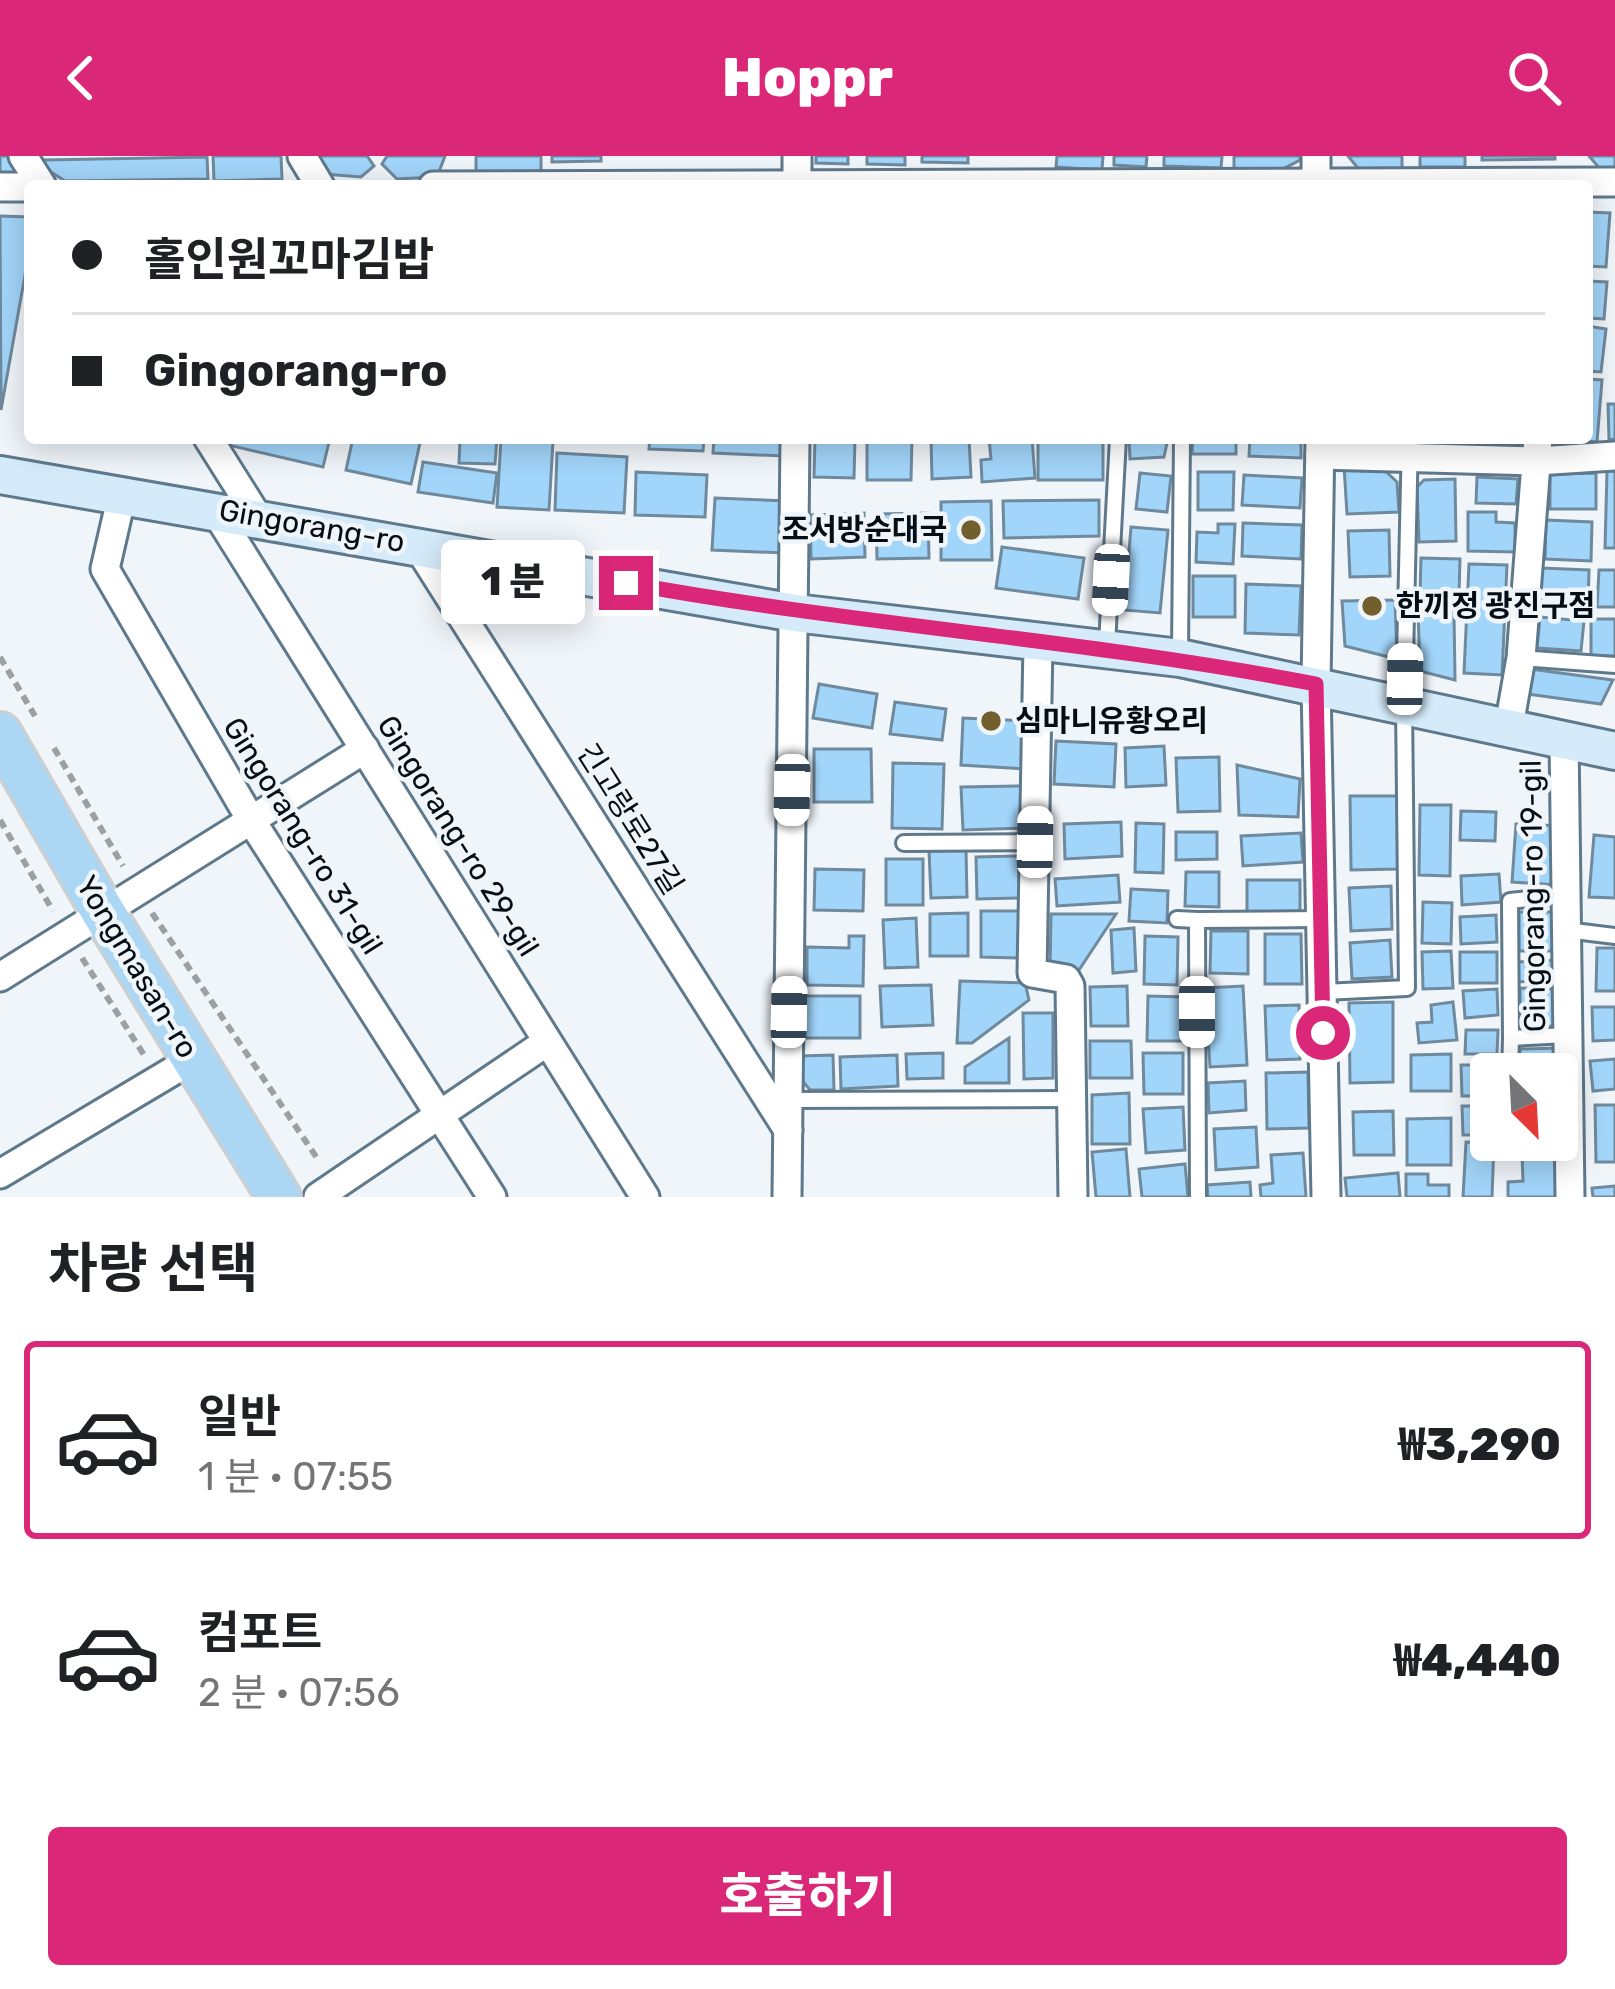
<!DOCTYPE html>
<html lang="ko">
<meta charset="utf-8">
<style>
body{margin:0;font-family:Rubik,"Noto Sans KR",sans-serif;background:#f6f6f6;color:#202124;height:100vh;display:flex;flex-direction:column;font-size:45px;white-space:nowrap}
*{box-sizing:border-box;margin:0}
p{font-size:39px;color:#757577}
.icon{flex:none;width:66px;height:66px;fill:none;stroke:currentColor;stroke-width:2;stroke-linecap:round;stroke-linejoin:round}
.map{position:relative;height:1041px;overflow:hidden}
.panel{display:flex;flex-direction:column;background:#fff;flex:1}
.panel>*{flex:none}
.hud{position:absolute;left:24px;top:24px;width:1569px;height:264px;border-radius:12px;box-shadow:0 6px 30px #0003;display:grid;align-content:center;height:264px;padding:0 48px;background:#fff}
.needle{width:78px;rotate:156deg}
.buttons{position:absolute;left:1470px;top:897px;display:grid;gap:24px}
.buttons a{display:grid;place-items:center;width:108px;height:108px;border-radius:12px;background:#fff;box-shadow:0 6px 30px #0003;font-size:60px}
.end{position:absolute;width:54px;height:54px;margin:-27px;border:15px solid #db2777;background:#fff;box-shadow:0 0 0 6px #fff}
.from{border-radius:50%}
.bubble{position:absolute;height:84px;border-radius:12px;background:#fff;box-shadow:0 6px 30px #0003;font-size:39px;font-weight:800;line-height:84px;text-align:center}
.car{position:absolute;width:36px;height:72px;margin:-36px -18px;border-radius:15px;box-shadow:0 0 9px 3px #0007;background:linear-gradient(#fff 24%,#345 0 40%,#fff 0 76%,#345 0 86%,#fff 0)}
.hud b{display:flex;align-items:center;gap:42px;height:114px;font-size:45px}
.hud b+b{border-top:3px solid #e0e0e0}
.hud i{width:30px;height:30px;background:#202124}
ul{padding:0;list-style:none}
li{display:flex;align-items:center;gap:36px;height:198px;margin:0 24px 18px;padding:0 24px;border:6px solid transparent;border-radius:12px}
li div{flex:1}
li b{display:block;font-size:45px}
li em{font-style:normal;font-weight:800}
li.selected{border-color:#db2777}
li>.icon{width:108px;height:108px;stroke-width:1.5}
h2{padding:0 48px;font-size:54px;line-height:144px}
.button{display:flex;gap:24px;margin-top:auto;padding:24px 48px}
.button a{flex:1;height:138px;border-radius:12px;background:#db2777;color:#fff;font-size:48px;font-weight:800;line-height:138px;text-align:center}
header{display:flex;justify-content:space-between;align-items:center;height:156px;padding:0 48px;background:#db2777;color:#fff;font-size:54px;font-weight:800}
.map>svg:first-child{display:block}
.building{fill:#a2d5fa;stroke:#6f899d;stroke-width:3}
.lines{fill:none;stroke-linecap:round;stroke-linejoin:round}
.service-casing{stroke:#5f798c;stroke-width:20}
.minor-casing{stroke:#5f798c;stroke-width:33}
.secondary-casing{stroke:#5f798c;stroke-width:42}
.primary-casing{stroke:#cdcfd0;stroke-width:48}
.path{stroke:#9aa0a6;stroke-width:6;stroke-dasharray:9 6;stroke-linecap:butt}
.service{stroke:#fff;stroke-width:14}
.minor{stroke:#fff;stroke-width:27}
.secondary{stroke:#d5ebfa;stroke-width:36}
.primary{stroke:#abd6f4;stroke-width:42}
.route{stroke:#db2777;stroke-width:15}
.poi-dot{fill:#715f2d;stroke:#f0f5fa;stroke-width:4.5}
.labels{text-anchor:middle;stroke-width:9;stroke-linejoin:round;paint-order:stroke}
.street-label{font-size:30px;fill:#050e15;stroke:#f0f5fa}
.poi-label{font-size:30px;font-weight:bold;fill:#050e15;stroke:#f0f5fa;text-anchor:start}
</style>
<header><svg class="icon" aria-label="back" viewBox="0 0 24 24"><path d="M15 5l-7 7 7 7"/></svg>Hoppr<svg class="icon" aria-label="search" viewBox="0 0 24 24"><circle cx="10" cy="10" r="6"/><path d="M15 15l6 6"/></svg></header>
<div class="map">
<svg width="1615" height="1041" viewBox="0 0 1615 1041">
<rect width="100%" height="100%" fill="#f0f5fa"/>
<g class="building">
<polygon points="0,0 13,0 27,25 0,25"/>
<polygon points="213,0 281,0 282,23 214,25"/>
<polygon points="314,0 367,0 374,10 361,21 324,18"/>
<polygon points="387,0 445,0 437,21 397,23 382,8"/>
<rect x="476" y="0" width="65" height="18"/>
<polygon points="552,0 601,0 601,5 552,6"/>
<polygon points="816,0 848,0 848,8 816,7"/>
<polygon points="867,0 905,0 905,9 867,8"/>
<polygon points="922,0 968,0 968,7 922,6"/>
<polygon points="1057,0 1103,0 1102,14 1056,11"/>
<polygon points="1114,0 1147,0 1146,11 1114,9"/>
<polygon points="1164,0 1222,0 1221,12 1164,10"/>
<polygon points="1234,0 1300,0 1300,4 1277,16 1234,18"/>
<polygon points="1348,0 1402,0 1402,17 1362,17"/>
<rect x="1420" y="0" width="45" height="11"/>
<polygon points="1482,0 1555,0 1555,3 1482,4"/>
<polygon points="1589,0 1615,0 1615,14 1601,14"/>
<polygon points="207,1 208,23 65,25 45,12 44,4"/>
<polygon points="1587,56 1610,57 1606,111 1587,110"/>
<polygon points="0,60 30,61 30,91 1,254"/>
<polygon points="1587,125 1607,126 1604,163 1587,162"/>
<polygon points="1587,170 1606,173 1601,216 1587,215"/>
<polygon points="1587,223 1602,224 1597,286 1557,283 1587,282"/>
<polygon points="1608,248 1615,248 1615,283 1609,284"/>
<polygon points="219,282 330,282 323,311 224,288"/>
<polygon points="353,282 421,282 411,328 346,314"/>
<polygon points="460,282 497,282 495,308 459,307"/>
<polygon points="501,282 553,285 549,354 497,351"/>
<polygon points="650,282 704,282 703,295 649,293"/>
<polygon points="714,282 785,282 784,300 713,297"/>
<polygon points="815,282 855,282 854,322 814,321"/>
<polygon points="867,282 912,282 911,324 867,324"/>
<polygon points="931,282 969,282 971,321 932,323"/>
<polygon points="1032,282 1035,322 982,326 981,304 991,303 989,283"/>
<rect x="1038" y="282" width="65" height="42"/>
<polygon points="1129,282 1168,282 1164,301 1130,303"/>
<polygon points="1193,282 1236,282 1236,298 1192,298"/>
<polygon points="1250,282 1301,282 1301,302 1249,300"/>
<polygon points="1480,282 1526,282 1514,293 1480,293"/>
<polygon points="557,297 627,301 624,357 555,354"/>
<polygon points="423,306 497,317 493,347 418,336"/>
<polygon points="1378,308 1397,326 1399,356 1347,358 1344,310"/>
<polygon points="1607,315 1615,315 1615,392 1605,392"/>
<polygon points="636,316 707,319 705,361 635,359"/>
<polygon points="1198,316 1234,316 1233,354 1198,354"/>
<polygon points="1140,317 1171,320 1167,356 1136,353"/>
<polygon points="1596,317 1596,353 1550,353 1550,318"/>
<polygon points="1244,319 1302,322 1300,352 1242,349"/>
<polygon points="1477,321 1518,323 1516,348 1476,347"/>
<polygon points="1455,323 1456,385 1419,386 1417,331 1424,324"/>
<polygon points="715,342 786,345 784,397 712,394"/>
<polygon points="1099,344 1099,380 1004,382 1003,345"/>
<polygon points="991,345 992,404 941,404 941,346"/>
<polygon points="1468,356 1496,356 1496,366 1515,367 1515,396 1468,395"/>
<polygon points="864,357 865,401 811,403 810,359"/>
<polygon points="928,357 929,402 877,403 876,358"/>
<polygon points="1546,364 1592,366 1591,405 1545,403"/>
<polygon points="1243,367 1302,369 1301,403 1242,400"/>
<polygon points="1218,368 1235,368 1233,408 1196,406 1197,376 1218,377"/>
<polygon points="1131,371 1168,374 1160,457 1124,454"/>
<polygon points="1389,374 1390,420 1350,421 1348,375"/>
<polygon points="1002,391 1084,402 1078,443 996,432"/>
<polygon points="1421,402 1460,403 1459,439 1420,438"/>
<polygon points="1469,408 1507,409 1502,519 1464,517"/>
<polygon points="1541,412 1589,414 1588,452 1540,450"/>
<polygon points="1599,414 1615,414 1615,451 1597,451"/>
<rect x="1193" y="420" width="42" height="41"/>
<polygon points="1246,428 1301,430 1299,479 1245,477"/>
<polygon points="1395,444 1397,503 1345,490 1342,445"/>
<polygon points="1418,456 1454,456 1455,524 1420,515"/>
<polygon points="1540,461 1584,465 1581,495 1537,492"/>
<rect x="1591" y="463" width="24" height="37"/>
<polygon points="1530,513 1613,524 1601,548 1527,538"/>
<polygon points="819,528 877,538 872,572 813,562"/>
<polygon points="895,546 946,553 942,584 890,578"/>
<polygon points="963,562 1027,565 1025,613 961,609"/>
<polygon points="1056,585 1116,588 1114,631 1054,628"/>
<polygon points="1164,590 1166,629 1126,631 1125,592"/>
<polygon points="814,593 871,593 872,646 814,646"/>
<polygon points="1219,601 1220,655 1178,656 1176,602"/>
<polygon points="893,607 944,608 942,673 892,672"/>
<polygon points="1237,609 1300,623 1298,661 1239,659"/>
<polygon points="1021,630 1022,672 963,674 961,631"/>
<polygon points="1350,640 1398,640 1398,713 1351,714"/>
<polygon points="1420,649 1451,649 1450,720 1419,719"/>
<polygon points="1461,655 1496,656 1495,685 1460,684"/>
<polygon points="1121,666 1122,700 1065,703 1064,668"/>
<polygon points="1136,667 1164,668 1163,717 1135,716"/>
<polygon points="1516,668 1561,670 1558,729 1512,726"/>
<polygon points="1176,676 1217,676 1217,703 1176,704"/>
<polygon points="1301,677 1303,706 1243,710 1241,680"/>
<polygon points="1594,679 1615,681 1615,742 1589,741"/>
<polygon points="966,694 967,741 931,742 929,695"/>
<polygon points="1020,700 1020,742 977,743 976,701"/>
<rect x="886" y="703" width="37" height="46"/>
<polygon points="815,713 864,714 863,755 814,754"/>
<polygon points="1186,716 1219,716 1219,751 1185,750"/>
<polygon points="1499,718 1501,746 1462,749 1461,720"/>
<polygon points="1118,719 1120,746 1057,750 1055,723"/>
<polygon points="1247,724 1300,724 1300,756 1247,757"/>
<polygon points="1391,730 1392,773 1351,775 1349,732"/>
<polygon points="1131,733 1168,735 1167,767 1129,765"/>
<polygon points="1423,746 1452,747 1451,788 1422,787"/>
<polygon points="981,755 1019,755 1018,802 981,801"/>
<polygon points="1519,756 1557,756 1558,795 1519,795"/>
<polygon points="968,757 968,800 930,800 930,758"/>
<polygon points="1051,758 1116,758 1077,817 1050,816"/>
<polygon points="1496,759 1497,786 1461,788 1460,761"/>
<polygon points="916,762 918,811 885,812 883,764"/>
<polygon points="1134,772 1136,815 1113,817 1111,774"/>
<polygon points="1211,775 1248,775 1248,818 1210,817"/>
<polygon points="1265,778 1301,778 1302,828 1265,828"/>
<polygon points="849,780 864,780 863,830 807,829 807,791 849,792"/>
<polygon points="1145,780 1178,781 1177,829 1144,828"/>
<polygon points="1390,784 1392,821 1352,823 1350,787"/>
<polygon points="1597,792 1615,792 1615,835 1596,835"/>
<polygon points="1451,795 1453,832 1423,833 1422,796"/>
<rect x="1460" y="796" width="37" height="31"/>
<polygon points="1555,804 1556,824 1518,826 1517,806"/>
<polygon points="960,825 1025,827 1029,844 972,887 957,887"/>
<polygon points="931,829 933,869 882,871 880,830"/>
<polygon points="1127,830 1128,870 1091,870 1090,831"/>
<polygon points="1243,830 1247,909 1210,911 1205,832"/>
<polygon points="1520,832 1554,833 1554,870 1520,870"/>
<polygon points="1497,833 1498,859 1465,862 1463,835"/>
<rect x="803" y="840" width="57" height="42"/>
<polygon points="1148,840 1184,841 1183,885 1147,885"/>
<polygon points="1393,846 1393,926 1350,927 1349,847"/>
<polygon points="1453,846 1457,884 1419,887 1417,867 1432,866 1431,849"/>
<polygon points="1299,849 1300,903 1267,904 1265,850"/>
<polygon points="1592,851 1615,851 1615,884 1593,885"/>
<polygon points="1023,857 1053,857 1053,922 1024,923"/>
<polygon points="1466,874 1498,874 1497,898 1465,898"/>
<polygon points="1009,882 1009,927 965,927 965,911"/>
<polygon points="1090,885 1131,885 1132,922 1090,922"/>
<polygon points="1560,892 1557,918 1520,918 1520,893"/>
<polygon points="943,897 943,922 907,923 906,898"/>
<polygon points="1143,897 1183,897 1183,938 1144,938"/>
<polygon points="1451,898 1451,935 1411,935 1411,899"/>
<polygon points="833,899 834,934 810,934 800,922 800,900"/>
<polygon points="897,899 898,930 841,933 840,901"/>
<polygon points="1615,903 1615,933 1593,935 1590,905"/>
<polygon points="1461,909 1495,909 1491,940 1462,940"/>
<polygon points="1308,916 1309,972 1267,973 1266,917"/>
<polygon points="1245,925 1246,954 1209,957 1208,927"/>
<polygon points="1129,937 1130,988 1092,988 1092,939"/>
<polygon points="1595,949 1615,949 1615,1006 1596,1006"/>
<polygon points="1462,950 1491,950 1491,979 1463,979"/>
<polygon points="1183,951 1185,994 1146,997 1143,953"/>
<polygon points="1393,955 1394,999 1354,999 1353,956"/>
<polygon points="1451,962 1451,1009 1407,1009 1407,963"/>
<polygon points="1256,971 1258,1011 1216,1014 1214,973"/>
<polygon points="1466,986 1494,987 1492,1041 1463,1041"/>
<polygon points="1126,993 1130,1041 1096,1041 1092,996"/>
<polygon points="1303,997 1306,1041 1261,1041 1260,1029 1273,1027 1271,999"/>
<polygon points="1522,998 1561,998 1562,1041 1508,1041 1508,1026 1523,1025"/>
<polygon points="1185,1008 1188,1041 1142,1041 1139,1013"/>
<polygon points="1398,1017 1400,1041 1347,1041 1345,1022"/>
<polygon points="1406,1018 1428,1018 1428,1029 1449,1029 1449,1041 1406,1041"/>
<polygon points="1250,1026 1251,1041 1208,1041 1207,1029"/>
<polygon points="1615,1030 1615,1041 1593,1041 1592,1032"/>
</g>
<g class="lines">
<defs>
<g id="service">
<polyline points="1107,489 1118,282"/>
<polyline points="1180,497 1182,282"/>
<polyline points="1521,502 1615,509"/>
<polyline points="904,687 1035,686"/>
<polyline points="1566,739 1510,745 1511,882 1568,879"/>
<polyline points="1177,763 1197,764"/>
<polyline points="1566,774 1615,780"/>
<polyline points="1323,836 1407,832 1404,547 1410,282"/>
<polyline points="1510,918 1511,882"/>
<polyline points="788,944 1072,943"/>
<polyline points="1198,1041 1197,764 1321,763"/>
</g>
<g id="minor">
<polyline points="23,0 42,30"/>
<polyline points="302,0 320,30"/>
<polyline points="797,0 797,30"/>
<polyline points="1316,0 1316,30"/>
<polyline points="433,30 1615,26"/>
<polyline points="0,31 30,31"/>
<polyline points="208,282 257,360"/>
<polyline points="1320,282 1316,528 1326,1041"/>
<polyline points="1320,299 1537,305 1615,300"/>
<polyline points="122,339 105,413 251,664 492,1041"/>
<polyline points="214,353 645,1041"/>
<polyline points="416,388 788,974"/>
<polyline points="1038,488 1032,817 1066,823 1070,830 1073,1041"/>
<polyline points="1509,570 1521,502 1538,282"/>
<polyline points="1564,583 1570,1041"/>
<polyline points="0,821 365,593"/>
<polyline points="0,1018 193,903"/>
<polyline points="318,1041 547,886"/>
<polyline points="787,1041 795,282"/>
</g>
<polyline id="secondary" points="0,319 795,457 1180,502 1615,595"/>
<polyline id="primary" points="0,578 103,756 279,1041"/>
</defs>
<use href="#service" class="service-casing"/>
<use href="#minor" class="minor-casing"/>
<use href="#secondary" class="secondary-casing"/>
<use href="#primary" class="primary-casing"/>
<g class="path">
<polyline points="0,501 35,560"/>
<polyline points="54,592 123,710"/>
<polyline points="0,664 53,755"/>
<polyline points="152,757 319,1005"/>
<polyline points="82,802 146,902"/>
</g>
<use href="#service" class="service"/>
<use href="#minor" class="minor"/>
<use href="#secondary" class="secondary"/>
<use href="#primary" class="primary"/>
</g>
<g class="lines">
<path class="route" d="M626,427C855,469 1088,484 1316,528L1323,877"/>
</g>
<g class="poi-dot">
<circle cx="971" cy="374" r="12"/>
<circle cx="1372" cy="450" r="12"/>
<circle cx="991" cy="565" r="12"/>
</g>
<g class="labels">
<g class="street-label">
<text transform="translate(312 370) rotate(10)" y="10">Gingorang-ro</text>
<text transform="translate(630 663) rotate(58)" y="10">긴고랑로27길</text>
<text transform="translate(303 680) rotate(58)" y="10">Gingorang-ro 31-gil</text>
<text transform="translate(458 680) rotate(58)" y="10">Gingorang-ro 29-gil</text>
<text transform="translate(1533 740) rotate(-91)" y="10">Gingorang-ro 19-gil</text>
<text transform="translate(137 811) rotate(59)" y="10">Yongmasan-ro</text>
</g>
<g class="poi-label">
<text x="947" y="384" text-anchor="end">조서방순대국</text>
<text x="1396" y="460">한끼정 광진구점</text>
<text x="1015" y="575">심마니유황오리</text>
</g>
</g>
</svg>
<div class="buttons">
<a><svg class="needle" viewBox="-14 -14 28 28"><path d="M0-13l5 13h-10z" fill="#e53935"/><path d="M0 13l5-13h-10z" fill="#757577"/></svg></a>
</div>
<i class="end from" style="left:1323px;top:877px"></i>
<i class="end" style="left:626px;top:427px"></i>
<div class="bubble" style="left:441px;top:384px;width:144px">1 분</div>
<i class="car" style="left:1111px;top:424px;rotate:183deg"></i>
<i class="car" style="left:1405px;top:523px;rotate:1deg"></i>
<i class="car" style="left:792px;top:634px;rotate:181deg"></i>
<i class="car" style="left:1035px;top:686px;rotate:1deg"></i>
<i class="car" style="left:789px;top:856px;rotate:1deg"></i>
<i class="car" style="left:1197px;top:856px;rotate:180deg"></i>
<div class="hud">
<b><i class="from"></i>홀인원꼬마김밥</b>
<b><i></i>Gingorang-ro</b>
</div>
</div>
<section class="panel">
<h2>차량 선택</h2>
<ul>
<li class="selected"><svg class="icon" aria-label="car" viewBox="0 0 24 24"><path d="M5 17H2v-5l4-1 3-4h7l3 4 3 1v5h-3M9 17h6M6 11h13"/><circle cx="7" cy="17" r="2"/><circle cx="17" cy="17" r="2"/></svg><div><b>일반</b><p>1 분 · 07:55</p></div><em>₩3,290</em></li>
<li><svg class="icon" aria-label="car" viewBox="0 0 24 24"><path d="M5 17H2v-5l4-1 3-4h7l3 4 3 1v5h-3M9 17h6M6 11h13"/><circle cx="7" cy="17" r="2"/><circle cx="17" cy="17" r="2"/></svg><div><b>컴포트</b><p>2 분 · 07:56</p></div><em>₩4,440</em></li>
</ul>
<div class="button"><a>호출하기</a></div>
</section>
